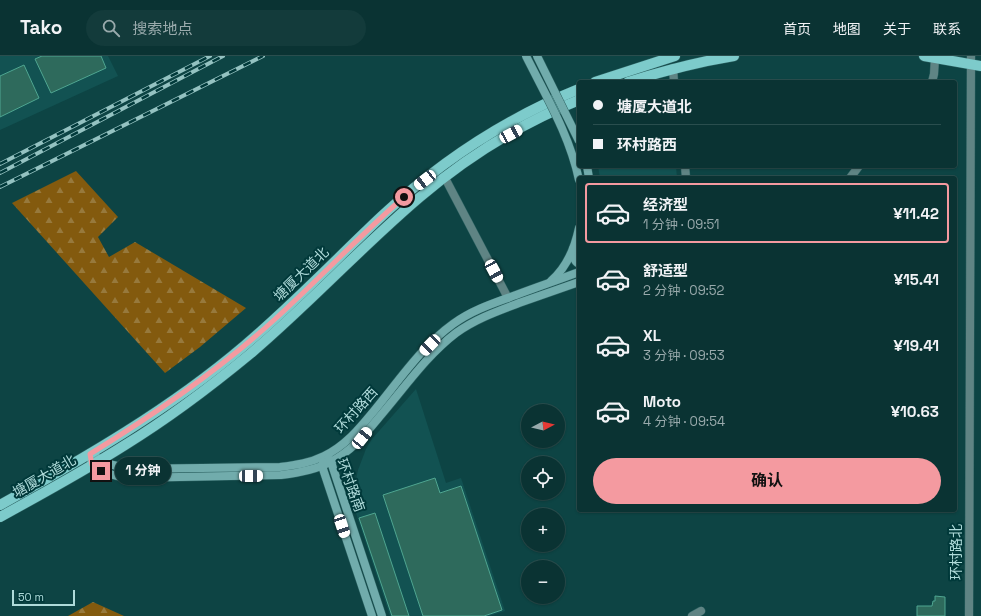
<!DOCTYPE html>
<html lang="zh">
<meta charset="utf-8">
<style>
body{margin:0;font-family:"Space Grotesk","Noto Sans SC",sans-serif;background:#133b3b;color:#f1f3f6;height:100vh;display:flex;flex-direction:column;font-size:15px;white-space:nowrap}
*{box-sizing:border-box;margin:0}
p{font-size:13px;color:#99aaac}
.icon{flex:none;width:22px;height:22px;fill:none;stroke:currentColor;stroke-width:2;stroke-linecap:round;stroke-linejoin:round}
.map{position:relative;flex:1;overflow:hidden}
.sheet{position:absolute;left:577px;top:120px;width:380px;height:336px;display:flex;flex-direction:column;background:#0a3333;border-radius:4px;box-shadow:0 1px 3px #0004,0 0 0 1px #2a4e4e}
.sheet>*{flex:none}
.guide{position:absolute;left:577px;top:24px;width:380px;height:88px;border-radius:4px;box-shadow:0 1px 3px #0004,0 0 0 1px #2a4e4e;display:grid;align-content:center;height:88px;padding:0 16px;background:#0a3333}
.needle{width:26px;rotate:83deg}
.buttons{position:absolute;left:521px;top:348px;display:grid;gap:8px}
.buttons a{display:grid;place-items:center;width:44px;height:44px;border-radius:50%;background:#0a3333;box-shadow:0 1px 3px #0004,0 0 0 1px #2a4e4e;font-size:20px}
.scale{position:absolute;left:12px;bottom:10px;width:63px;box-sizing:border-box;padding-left:4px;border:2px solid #afdbda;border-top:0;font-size:11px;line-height:14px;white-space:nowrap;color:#afdbda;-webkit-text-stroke:3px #00393a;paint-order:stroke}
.end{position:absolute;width:18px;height:18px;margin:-9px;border:5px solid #f49aa0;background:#111;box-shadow:0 0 0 2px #111}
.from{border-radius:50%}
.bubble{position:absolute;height:28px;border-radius:14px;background:#0a3333;box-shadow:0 1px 3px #0004,0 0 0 1px #2a4e4e;font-size:13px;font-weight:700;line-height:28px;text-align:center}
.car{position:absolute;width:12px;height:24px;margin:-12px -6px;border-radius:5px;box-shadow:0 0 3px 1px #0007;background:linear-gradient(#fff 24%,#345 0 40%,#fff 0 76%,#345 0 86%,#fff 0)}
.guide b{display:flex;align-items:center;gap:14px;height:38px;font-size:15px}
.guide b+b{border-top:1px solid #2a4e4e}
.guide i{width:10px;height:10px;background:#f1f3f6}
ul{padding:7px 0 0;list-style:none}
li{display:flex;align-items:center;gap:12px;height:60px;margin:0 8px 6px;padding:0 8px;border:2px solid transparent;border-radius:4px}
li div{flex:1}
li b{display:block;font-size:15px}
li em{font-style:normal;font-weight:700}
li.active{border-color:#f49aa0}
li>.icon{width:36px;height:36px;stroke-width:1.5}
.cta{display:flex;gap:8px;margin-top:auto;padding:8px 16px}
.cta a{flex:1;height:46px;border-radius:24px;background:#f49aa0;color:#111;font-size:16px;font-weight:700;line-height:46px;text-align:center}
header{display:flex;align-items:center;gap:24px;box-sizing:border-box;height:56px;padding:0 20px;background:#0a3333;border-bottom:1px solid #2a4e4e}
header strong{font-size:19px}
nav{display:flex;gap:22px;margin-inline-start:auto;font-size:14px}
.search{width:280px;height:36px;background:#133b3b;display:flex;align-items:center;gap:10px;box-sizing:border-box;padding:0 14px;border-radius:22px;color:#99aaac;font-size:15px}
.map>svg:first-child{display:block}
.built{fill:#125252}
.forest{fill:url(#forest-firs)}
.building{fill:#2e6a5c;stroke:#4fa691}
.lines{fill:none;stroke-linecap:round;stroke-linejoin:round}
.minor-casing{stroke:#2d6262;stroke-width:9}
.tertiary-casing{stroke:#2d6262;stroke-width:9}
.secondary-casing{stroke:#2d6262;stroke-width:9}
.primary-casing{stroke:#2d6262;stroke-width:11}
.minor{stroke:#5f8484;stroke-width:8}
.tertiary{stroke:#5f8484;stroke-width:8}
.secondary{stroke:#71acac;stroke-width:8}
.primary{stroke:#7dcbcb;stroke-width:10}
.rail-casing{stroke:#94c2c1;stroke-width:4}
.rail{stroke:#00393a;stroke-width:2.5;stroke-dasharray:8;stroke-linecap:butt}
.secondary-bridge-casing{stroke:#2d6262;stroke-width:9;stroke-linecap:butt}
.secondary-bridge{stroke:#71acac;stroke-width:8}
.route{stroke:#f49aa0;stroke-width:5}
.labels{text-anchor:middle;stroke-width:4;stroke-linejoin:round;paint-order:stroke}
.street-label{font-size:14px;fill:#afdbda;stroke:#00393a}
</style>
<header>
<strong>Tako</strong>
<div class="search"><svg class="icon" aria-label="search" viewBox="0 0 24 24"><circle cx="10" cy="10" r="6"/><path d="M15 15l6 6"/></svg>搜索地点</div>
<nav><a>首页</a><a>地图</a><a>关于</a><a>联系</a></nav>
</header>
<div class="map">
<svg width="981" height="560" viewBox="0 0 981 560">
<defs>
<pattern id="forest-firs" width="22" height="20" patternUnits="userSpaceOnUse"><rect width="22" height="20" fill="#835a0e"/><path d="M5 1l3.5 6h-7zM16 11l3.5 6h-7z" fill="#97793c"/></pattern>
</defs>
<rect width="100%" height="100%" fill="#0d4444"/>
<g class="built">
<polygon points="0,0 108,0 118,20 0,74"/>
<polygon points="598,110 676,110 677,122 600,122"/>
<polygon points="416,333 446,427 461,422 505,555 489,560 390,560 353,448 353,437 358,414 366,393 372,383"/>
</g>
<g class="forest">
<polygon points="76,115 118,161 98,181 109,201 135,186 246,252 200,291 165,317 12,147"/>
<polygon points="93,546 124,560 68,560"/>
</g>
<g class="building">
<polygon points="42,0 101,0 106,12 51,37 35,3"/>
<polygon points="24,9 39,42 0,61 0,20"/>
<polygon points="435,422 440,437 461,430 502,554 484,560 423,560 383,439"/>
<polygon points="375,457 409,560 392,560 359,462"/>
<polygon points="935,540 945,541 945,560 917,560 917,550 932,550 933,545 935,545"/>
</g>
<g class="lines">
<defs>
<g id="minor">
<polyline points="673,12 674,26"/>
<polyline points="685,110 686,122"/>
<polyline points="445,122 508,242"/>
<polyline points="692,560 701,555"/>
</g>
<g id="tertiary">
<polyline points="932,26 934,18 935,2"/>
<polyline points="850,122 859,110"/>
<polyline points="969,560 971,0"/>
</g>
<g id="secondary">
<polyline points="587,110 589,122"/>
<path d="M573,193C573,198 573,205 579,208"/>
<path d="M551,225C566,212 575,191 579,172"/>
<path d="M90,397L92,409C104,417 115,421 129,422L281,419C298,417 315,414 330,406C352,395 366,377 381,359C405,331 427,299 456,277C475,263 498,255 519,247C539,240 559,233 579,226"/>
<path d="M98,402L109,408L129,413L280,411C296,409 310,407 324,400C345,390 359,373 373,356C398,326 421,291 453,268C472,254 494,247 516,239C537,231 558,224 579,216"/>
<polyline points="328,402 331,406 382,560"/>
<polyline points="323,406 322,410 372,560"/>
</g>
<g id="primary">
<polyline points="924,0 981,10"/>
<polyline points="595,26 675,0"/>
<path d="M628,26C663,15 697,6 734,0"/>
<path d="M0,449C85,402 170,353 244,290C293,249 337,202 383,159C440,106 507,62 579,33"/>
<path d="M0,461C42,438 84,415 125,389C169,362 210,331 250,298C309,248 361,191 420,141C467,101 522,67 579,44"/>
</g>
</defs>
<use href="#minor" class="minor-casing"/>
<use href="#tertiary" class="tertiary-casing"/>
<use href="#secondary" class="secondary-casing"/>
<use href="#primary" class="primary-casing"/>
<use href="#minor" class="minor"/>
<use href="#tertiary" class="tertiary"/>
<use href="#secondary" class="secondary"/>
<use href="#primary" class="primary"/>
<defs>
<g id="rail">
<polyline points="0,108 210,0"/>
<polyline points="0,117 223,0"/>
<polyline points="0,131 263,0"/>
</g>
</defs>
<use href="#rail" class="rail-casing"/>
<use href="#rail" class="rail"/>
<defs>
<g id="secondary-bridge">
<path d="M526,0C546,40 570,80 579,124"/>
<polyline points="537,0 579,85"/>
</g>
</defs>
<use href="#secondary-bridge" class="secondary-bridge-casing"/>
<use href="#secondary-bridge" class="secondary-bridge"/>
</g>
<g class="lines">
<path class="route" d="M101,415L92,409L90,398C155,358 218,315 274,264C318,224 359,180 404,141"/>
</g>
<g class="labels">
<g class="street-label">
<text transform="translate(301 218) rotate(-44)" y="5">塘厦大道北</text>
<text transform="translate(356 354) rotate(-48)" y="5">环村路西</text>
<text transform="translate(44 420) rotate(-30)" y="5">塘厦大道北</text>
<text transform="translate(351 429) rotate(70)" y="5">环村路南</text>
<text transform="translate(956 496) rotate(-90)" y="5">环村路北</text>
</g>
</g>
</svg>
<div class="buttons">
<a><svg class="needle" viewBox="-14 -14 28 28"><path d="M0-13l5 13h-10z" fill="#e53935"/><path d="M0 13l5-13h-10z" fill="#99aaac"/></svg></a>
<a><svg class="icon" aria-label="locate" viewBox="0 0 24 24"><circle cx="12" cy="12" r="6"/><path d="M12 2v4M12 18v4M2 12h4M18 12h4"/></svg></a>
<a>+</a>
<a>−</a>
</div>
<div class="scale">50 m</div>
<i class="end from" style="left:404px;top:141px"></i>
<i class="end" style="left:101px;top:415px"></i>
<div class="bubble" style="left:115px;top:401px;width:56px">1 分钟</div>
<i class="car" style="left:511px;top:78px;rotate:62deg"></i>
<i class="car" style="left:425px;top:124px;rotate:232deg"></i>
<i class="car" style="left:494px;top:215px;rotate:152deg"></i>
<i class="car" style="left:430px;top:289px;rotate:224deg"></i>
<i class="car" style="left:362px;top:382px;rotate:39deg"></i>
<i class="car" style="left:251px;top:420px;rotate:89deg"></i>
<i class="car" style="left:342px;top:470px;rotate:162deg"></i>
<div class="guide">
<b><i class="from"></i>塘厦大道北</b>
<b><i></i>环村路西</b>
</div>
<section class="sheet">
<ul>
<li class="active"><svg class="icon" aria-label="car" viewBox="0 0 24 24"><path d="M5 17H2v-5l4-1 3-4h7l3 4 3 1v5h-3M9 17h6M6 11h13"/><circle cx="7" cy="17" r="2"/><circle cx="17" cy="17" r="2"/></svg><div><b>经济型</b><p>1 分钟 · 09:51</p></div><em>¥11.42</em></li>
<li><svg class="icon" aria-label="car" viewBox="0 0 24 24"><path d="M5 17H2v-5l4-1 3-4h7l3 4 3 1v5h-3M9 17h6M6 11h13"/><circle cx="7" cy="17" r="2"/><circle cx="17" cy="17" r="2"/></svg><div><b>舒适型</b><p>2 分钟 · 09:52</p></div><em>¥15.41</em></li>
<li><svg class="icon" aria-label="car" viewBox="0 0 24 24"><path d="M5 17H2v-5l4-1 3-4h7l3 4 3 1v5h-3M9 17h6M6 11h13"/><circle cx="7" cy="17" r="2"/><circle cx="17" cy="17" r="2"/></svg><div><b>XL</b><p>3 分钟 · 09:53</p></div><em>¥19.41</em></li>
<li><svg class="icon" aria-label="car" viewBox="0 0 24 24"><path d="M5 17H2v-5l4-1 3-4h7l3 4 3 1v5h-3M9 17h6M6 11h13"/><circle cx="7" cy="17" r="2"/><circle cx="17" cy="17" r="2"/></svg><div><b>Moto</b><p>4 分钟 · 09:54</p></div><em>¥10.63</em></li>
</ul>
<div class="cta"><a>确认</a></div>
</section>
</div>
